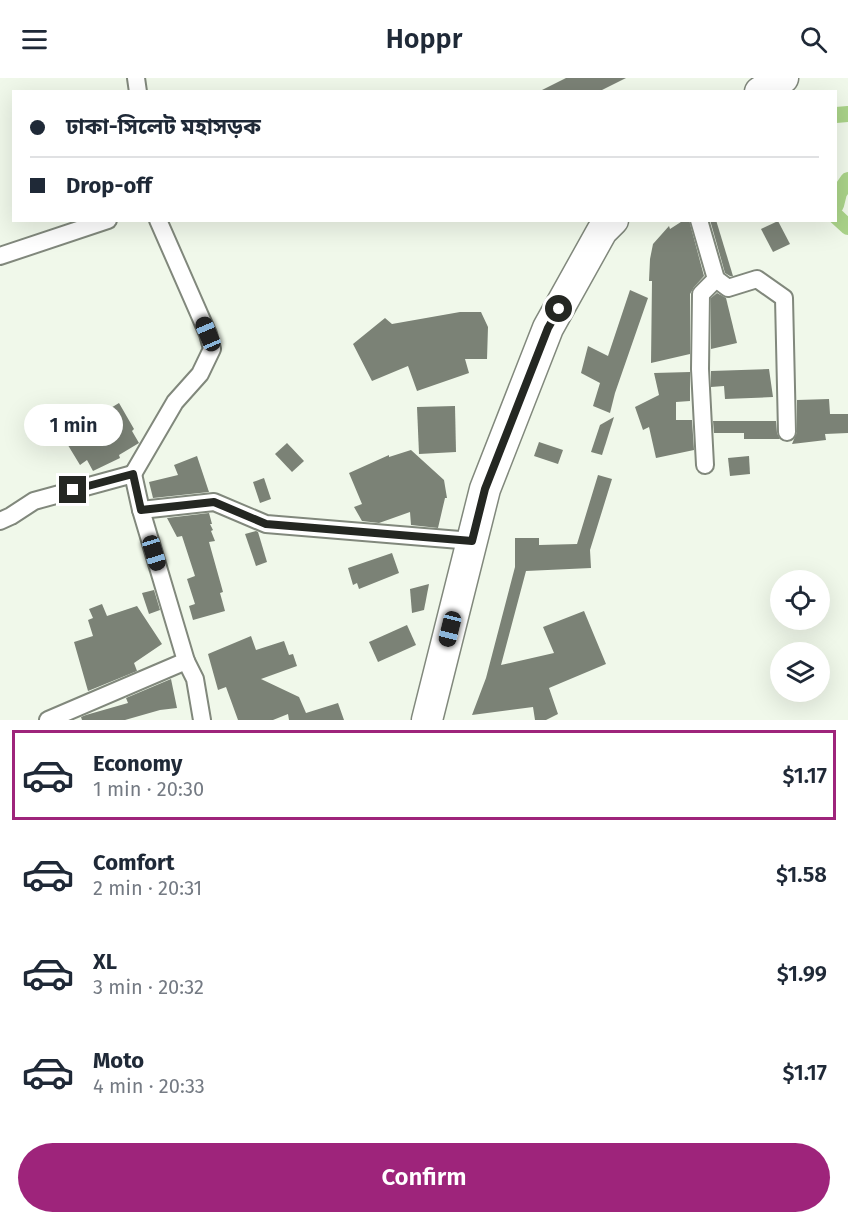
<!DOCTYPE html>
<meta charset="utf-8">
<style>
body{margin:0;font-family:"Fira Sans","Noto Sans Bengali",sans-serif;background:#f2f2f3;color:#1f2937;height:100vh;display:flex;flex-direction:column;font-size:22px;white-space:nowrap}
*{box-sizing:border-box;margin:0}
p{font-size:20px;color:#747a83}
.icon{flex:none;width:33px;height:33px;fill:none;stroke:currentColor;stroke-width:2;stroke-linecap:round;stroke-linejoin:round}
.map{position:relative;height:642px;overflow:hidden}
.drawer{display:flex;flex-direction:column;background:#fff;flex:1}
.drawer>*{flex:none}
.top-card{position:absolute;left:12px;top:12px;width:825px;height:132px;border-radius:0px;box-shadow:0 6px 24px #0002;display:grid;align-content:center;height:132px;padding:0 18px;background:#fff}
.fabs{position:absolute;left:770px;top:492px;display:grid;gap:12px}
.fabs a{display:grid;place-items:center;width:60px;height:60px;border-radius:50%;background:#fff;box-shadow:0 6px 24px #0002;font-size:30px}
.end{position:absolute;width:27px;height:27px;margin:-14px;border:8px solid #242722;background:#fff;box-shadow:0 0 0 3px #fff}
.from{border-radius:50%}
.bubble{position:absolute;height:42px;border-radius:21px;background:#fff;box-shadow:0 6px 24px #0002;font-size:20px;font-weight:600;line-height:42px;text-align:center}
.car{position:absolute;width:18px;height:36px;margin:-18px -9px;border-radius:8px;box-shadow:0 0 4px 2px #0007;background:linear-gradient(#222 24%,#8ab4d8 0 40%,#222 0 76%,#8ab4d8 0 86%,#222 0)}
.top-card b{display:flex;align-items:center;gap:21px;height:57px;font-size:22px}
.top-card b+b{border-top:2px solid #e0e1e3}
.top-card i{width:15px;height:15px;background:#1f2937}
ul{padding:10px 0 0;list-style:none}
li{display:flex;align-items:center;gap:18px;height:90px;margin:0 12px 9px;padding:0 6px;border:3px solid transparent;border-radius:0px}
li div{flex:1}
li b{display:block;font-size:22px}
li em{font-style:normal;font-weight:600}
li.current{border-color:#9e247b}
li>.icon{width:54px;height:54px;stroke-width:1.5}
.action{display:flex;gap:12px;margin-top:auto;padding:12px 18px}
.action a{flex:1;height:69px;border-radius:36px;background:#9e247b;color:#fff;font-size:24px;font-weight:600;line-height:69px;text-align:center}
header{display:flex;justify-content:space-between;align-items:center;height:78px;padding:0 18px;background:#fff;font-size:27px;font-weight:600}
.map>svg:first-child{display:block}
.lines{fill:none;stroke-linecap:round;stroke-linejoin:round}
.canal{stroke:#aad389;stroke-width:16}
.building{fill:#7b8276}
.street-casing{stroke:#81887c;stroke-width:20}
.highway-casing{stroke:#81887c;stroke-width:33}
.street{stroke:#fff;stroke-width:16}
.highway{stroke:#fff;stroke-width:30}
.route{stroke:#242722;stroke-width:8}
</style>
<header><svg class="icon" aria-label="menu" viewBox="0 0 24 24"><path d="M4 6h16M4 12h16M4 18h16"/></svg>Hoppr<svg class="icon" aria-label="search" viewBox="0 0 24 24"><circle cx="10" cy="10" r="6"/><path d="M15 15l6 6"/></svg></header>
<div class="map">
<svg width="848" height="642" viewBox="0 0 848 642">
<rect width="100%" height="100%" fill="#f0f8ea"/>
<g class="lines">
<g class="canal">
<polyline points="836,37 848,36"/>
<polyline points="836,127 839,115 848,102"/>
<polyline points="836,138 848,149"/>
</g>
</g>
<g class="building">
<polygon points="566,0 626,0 598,14 538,14"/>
<polygon points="684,142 689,142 704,198 694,209 690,216 690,276 651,285 652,203 649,203 650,181 653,166 669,148 670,151"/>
<polygon points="710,142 716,142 733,198 730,198 725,195"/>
<polygon points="778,143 790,166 773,174 761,151"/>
<polygon points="630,212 648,220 615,315 610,335 593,328 600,305 581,295 588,268 608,278"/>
<polygon points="717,215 726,220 737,265 711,271 711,220"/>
<polygon points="460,234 481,234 488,249 487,281 465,281 469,295 417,313 408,288 372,303 353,266 385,240 392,246"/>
<polygon points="769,291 773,319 725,321 724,308 711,309 711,293"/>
<polygon points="690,294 690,323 676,324 676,342 692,342 694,372 656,380 649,349 643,352 635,329 659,317 654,295"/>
<polygon points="829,321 830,336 848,336 848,355 825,356 826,362 792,366 797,354 797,322"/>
<polygon points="119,325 134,351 132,353 139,365 119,377 120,380 93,393 87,382 80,387 63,359 105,336 104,334"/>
<polygon points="455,328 456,374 419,376 417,329"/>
<polygon points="614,339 602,377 591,374 600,347"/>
<polygon points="713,343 776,343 777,355 780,361 744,361 744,355 714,355"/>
<polygon points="539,364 563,372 558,386 534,378"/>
<polygon points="287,365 304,383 292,394 275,376"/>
<polygon points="411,372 444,402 447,420 445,420 438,450 411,447 410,434 379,445 362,443 354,429 362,426 349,395 389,377 389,379"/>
<polygon points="197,378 209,414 153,420 149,404 178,397 174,387"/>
<polygon points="749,378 750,396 730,398 728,380"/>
<polygon points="598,397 612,401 590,472 591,490 526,493 501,587 554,575 543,549 584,533 606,586 549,610 558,636 546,642 535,642 533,629 472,637 486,600 515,489 515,460 539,460 539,467 577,466"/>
<polygon points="264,400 271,421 260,425 253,404"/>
<polygon points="209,435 212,446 210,446 213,452 211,453 215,463 209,464 223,514 220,515 225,533 193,542 189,528 195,526 187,501 195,498 182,458 177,459 167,440"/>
<polygon points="256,453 258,454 267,484 256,488 245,456"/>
<polygon points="392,475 399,495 359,511 357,505 353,507 348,490"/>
<polygon points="429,506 424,532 412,535 410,511"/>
<polygon points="154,512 160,532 149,536 142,515"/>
<polygon points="102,526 107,538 137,528 162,566 134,585 137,593 88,613 74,564 93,558 88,542 93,540 89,531"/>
<polygon points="407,547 416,567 378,584 369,564"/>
<polygon points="251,558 256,572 284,563 289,577 293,576 297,588 261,601 299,619 306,635 338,625 344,642 289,642 288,636 273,642 238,642 226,609 218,612 208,576"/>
<polygon points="171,601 177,630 160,632 125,642 82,642 81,639 86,637 128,625 126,620"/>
</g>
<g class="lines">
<defs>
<g id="street">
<polyline points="136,0 138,14"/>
<polyline points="699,142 716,201 701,216 700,291 705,387"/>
<polyline points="0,178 108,142"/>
<polyline points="716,201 728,210 757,201 784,220 787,354"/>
<polyline points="133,396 175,324 200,296 212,271 208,256 158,142"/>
<polyline points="141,432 186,583 195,601 202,642"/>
<polyline points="0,443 11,438 34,423 133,396 141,432 214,424 266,446 472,463"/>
<polyline points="48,642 186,583"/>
</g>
<g id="highway">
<polyline points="760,14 783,0"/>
<polyline points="427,642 485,411 548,250 602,153 613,142"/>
</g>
</defs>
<use href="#street" class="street-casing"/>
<use href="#highway" class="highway-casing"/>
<use href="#street" class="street"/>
<use href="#highway" class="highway"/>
</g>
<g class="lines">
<polyline class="route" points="73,412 133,396 141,432 214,424 266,446 472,463 485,411 548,250 559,231"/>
</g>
</svg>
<div class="fabs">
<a><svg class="icon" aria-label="locate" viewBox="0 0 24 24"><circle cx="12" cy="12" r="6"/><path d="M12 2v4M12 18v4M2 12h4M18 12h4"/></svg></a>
<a><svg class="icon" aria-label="layers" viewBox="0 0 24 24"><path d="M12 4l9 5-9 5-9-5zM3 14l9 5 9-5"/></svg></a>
</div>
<i class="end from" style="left:559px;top:231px"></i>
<i class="end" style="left:73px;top:412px"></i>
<div class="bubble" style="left:24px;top:326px;width:99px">1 min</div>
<i class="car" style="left:208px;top:256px;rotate:337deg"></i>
<i class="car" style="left:154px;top:475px;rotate:163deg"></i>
<i class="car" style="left:450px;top:551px;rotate:194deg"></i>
<div class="top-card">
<b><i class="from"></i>ঢাকা-সিলেট মহাসড়ক</b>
<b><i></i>Drop-off</b>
</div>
</div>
<section class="drawer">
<ul>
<li class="current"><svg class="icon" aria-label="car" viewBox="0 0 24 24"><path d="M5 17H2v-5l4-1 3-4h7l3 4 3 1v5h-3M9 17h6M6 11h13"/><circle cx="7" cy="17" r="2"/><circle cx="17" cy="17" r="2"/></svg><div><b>Economy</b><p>1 min · 20:30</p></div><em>$1.17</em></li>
<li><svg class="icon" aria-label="car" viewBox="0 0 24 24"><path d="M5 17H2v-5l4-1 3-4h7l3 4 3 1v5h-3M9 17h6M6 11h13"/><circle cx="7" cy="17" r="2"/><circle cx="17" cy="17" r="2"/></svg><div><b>Comfort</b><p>2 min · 20:31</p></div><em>$1.58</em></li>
<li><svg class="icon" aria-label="car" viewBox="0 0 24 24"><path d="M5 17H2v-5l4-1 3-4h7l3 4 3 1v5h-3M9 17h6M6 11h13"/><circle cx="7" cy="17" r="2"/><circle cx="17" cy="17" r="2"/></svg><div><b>XL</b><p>3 min · 20:32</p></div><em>$1.99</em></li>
<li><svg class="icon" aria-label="car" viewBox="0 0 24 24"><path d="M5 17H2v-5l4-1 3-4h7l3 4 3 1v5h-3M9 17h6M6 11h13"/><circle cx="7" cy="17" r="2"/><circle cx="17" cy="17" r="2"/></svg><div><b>Moto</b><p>4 min · 20:33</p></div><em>$1.17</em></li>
</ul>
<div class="action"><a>Confirm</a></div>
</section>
